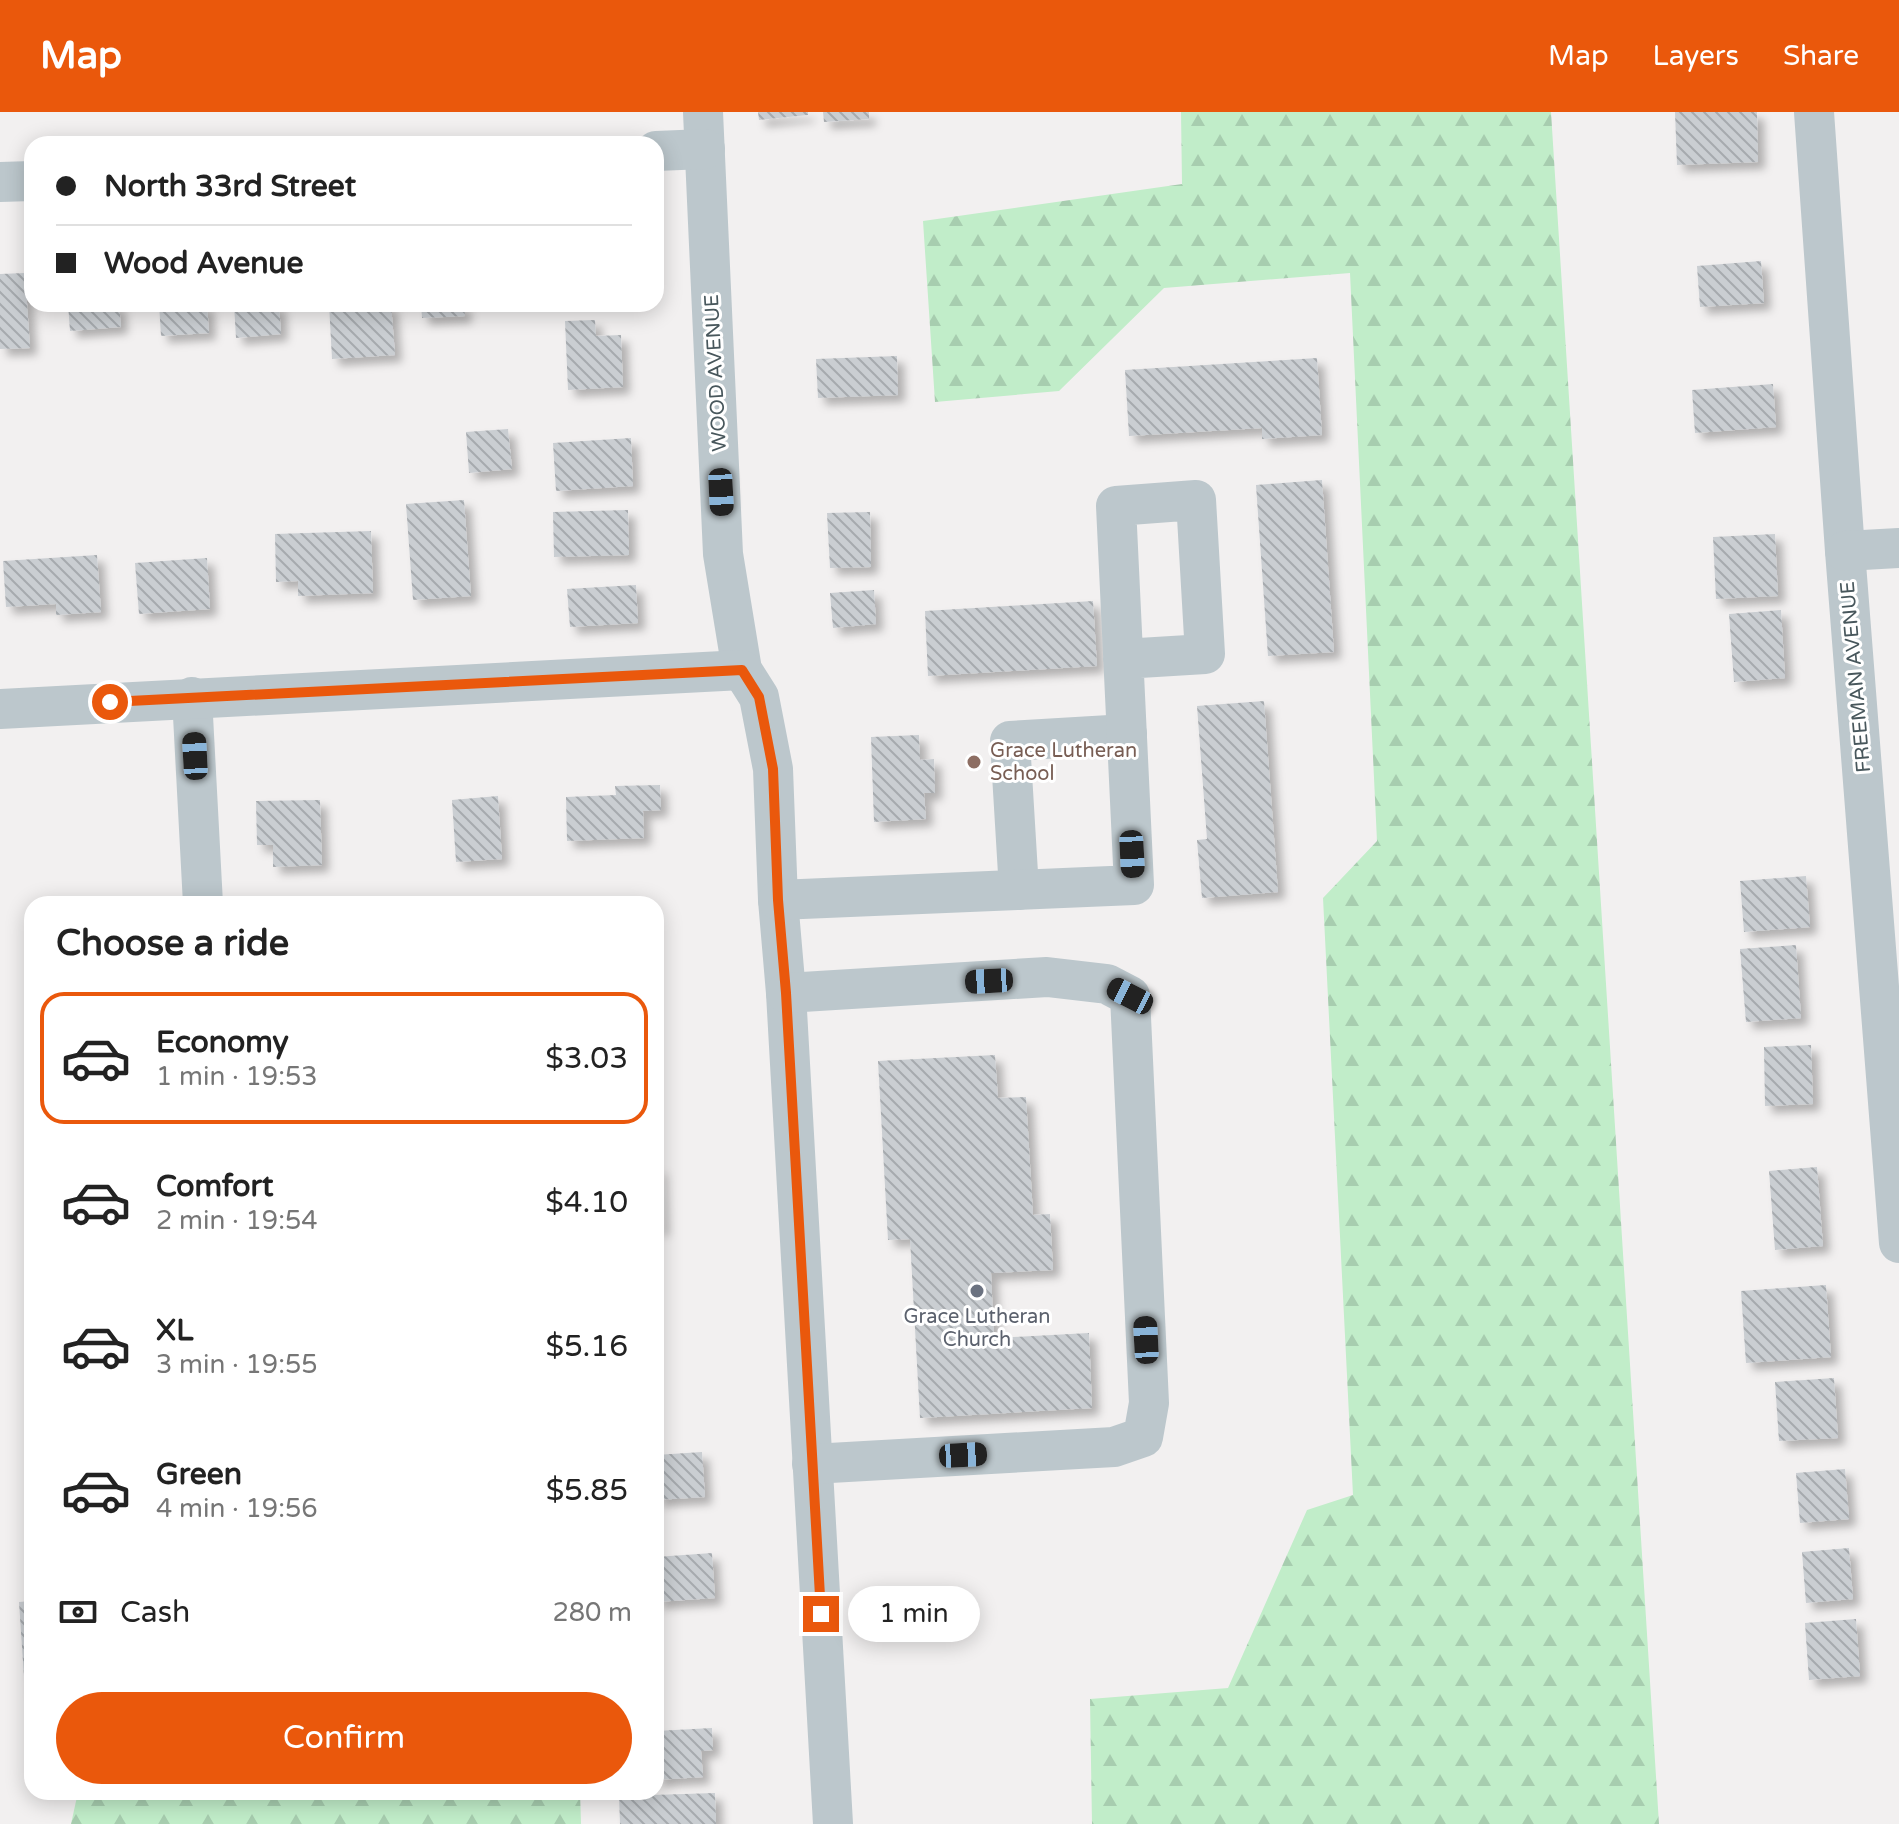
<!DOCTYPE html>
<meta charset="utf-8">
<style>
body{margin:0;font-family:"Varela Round",sans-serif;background:#f2f2f2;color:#222;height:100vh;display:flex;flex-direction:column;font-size:30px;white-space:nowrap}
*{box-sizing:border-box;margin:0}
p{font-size:26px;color:#767676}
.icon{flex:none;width:44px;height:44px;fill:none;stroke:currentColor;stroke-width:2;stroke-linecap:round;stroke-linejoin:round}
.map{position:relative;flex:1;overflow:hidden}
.sheet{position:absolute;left:24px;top:784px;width:640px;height:904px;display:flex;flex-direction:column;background:#fff;border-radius:24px;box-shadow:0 4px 20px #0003}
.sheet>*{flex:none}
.guide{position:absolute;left:24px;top:24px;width:640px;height:176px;border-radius:24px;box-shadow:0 4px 20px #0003;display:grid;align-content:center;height:176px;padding:0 32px;background:#fff}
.end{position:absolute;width:36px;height:36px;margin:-18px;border:10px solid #ea580c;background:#fff;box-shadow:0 0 0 4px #fff}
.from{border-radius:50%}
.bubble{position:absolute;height:56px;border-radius:28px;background:#fff;box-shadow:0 4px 20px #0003;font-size:26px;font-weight:600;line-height:56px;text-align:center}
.car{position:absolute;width:24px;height:48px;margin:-24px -12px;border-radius:10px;box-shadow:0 0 6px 2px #0007;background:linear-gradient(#222 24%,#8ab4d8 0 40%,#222 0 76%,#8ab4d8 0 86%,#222 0)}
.guide b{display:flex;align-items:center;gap:28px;height:76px;font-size:30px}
.guide b+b{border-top:2px solid #e0e0e0}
.guide i{width:20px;height:20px;background:#222}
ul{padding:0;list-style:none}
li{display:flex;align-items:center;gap:24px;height:132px;margin:0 16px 12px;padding:0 16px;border:4px solid transparent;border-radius:24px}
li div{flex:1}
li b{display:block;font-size:30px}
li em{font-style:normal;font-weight:600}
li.current{border-color:#ea580c}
li>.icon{width:72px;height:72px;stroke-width:1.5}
h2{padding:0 32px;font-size:36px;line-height:96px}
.pay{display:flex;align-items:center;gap:20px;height:88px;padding:0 32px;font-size:30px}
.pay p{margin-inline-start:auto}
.button{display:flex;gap:16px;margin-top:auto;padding:16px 32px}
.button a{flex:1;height:92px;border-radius:48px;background:#ea580c;color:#fff;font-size:32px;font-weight:600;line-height:92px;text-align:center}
header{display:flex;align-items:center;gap:48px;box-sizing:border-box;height:112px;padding:0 40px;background:#ea580c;color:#fff}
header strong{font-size:38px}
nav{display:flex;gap:44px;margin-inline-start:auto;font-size:28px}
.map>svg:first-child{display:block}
.forest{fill:url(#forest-firs)}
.building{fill:url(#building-back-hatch);filter:url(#shadow)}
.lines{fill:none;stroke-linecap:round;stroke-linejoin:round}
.minor{stroke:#bcc7cc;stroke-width:40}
.route{stroke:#ea580c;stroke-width:10}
.education-dot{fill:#8d6e63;stroke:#fff;stroke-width:3}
.worship-dot{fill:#6b7280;stroke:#fff;stroke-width:3}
.labels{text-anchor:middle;stroke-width:6;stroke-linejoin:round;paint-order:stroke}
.street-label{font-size:20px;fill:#48575c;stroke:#fff}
.education-label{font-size:20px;fill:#785e54;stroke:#fff;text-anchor:start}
.worship-label{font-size:20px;fill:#5b616d;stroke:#fff}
</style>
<header>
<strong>Map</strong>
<nav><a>Map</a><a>Layers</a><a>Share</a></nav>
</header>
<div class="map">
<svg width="1899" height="1712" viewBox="0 0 1899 1712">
<defs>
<pattern id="forest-firs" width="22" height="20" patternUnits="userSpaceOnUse" patternTransform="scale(2)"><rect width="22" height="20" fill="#c1edc9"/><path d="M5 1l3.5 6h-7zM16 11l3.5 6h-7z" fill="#a7cdaf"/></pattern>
<pattern id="building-back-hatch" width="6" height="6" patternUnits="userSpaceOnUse" patternTransform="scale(2)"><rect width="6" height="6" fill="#caced2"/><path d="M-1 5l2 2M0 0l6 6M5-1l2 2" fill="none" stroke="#a6aaae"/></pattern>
<filter id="shadow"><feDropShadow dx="7" dy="7" stdDeviation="4" flood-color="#0004"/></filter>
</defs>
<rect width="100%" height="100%" fill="#f2f0f0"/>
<g class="forest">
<polygon points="1181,0 1551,0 1659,1712 1092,1712 1090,1587 1228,1576 1307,1398 1353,1383 1323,786 1377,729 1350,161 1164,176 1059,279 935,290 923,109 1182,72"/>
<polygon points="78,1680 580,1680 581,1712 71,1712"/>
</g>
<g class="building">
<polygon points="758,0 808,0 808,3 759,8"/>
<polygon points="823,0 869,0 869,7 824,10"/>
<polygon points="1675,0 1757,0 1758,50 1677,53"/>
<polygon points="1761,149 1764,191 1700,195 1697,154"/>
<polygon points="25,161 30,236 0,237 0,162"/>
<polygon points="68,192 119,192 121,215 70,219"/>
<polygon points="159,192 207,192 209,221 161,224"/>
<polygon points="234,192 279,192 281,222 236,226"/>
<polygon points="329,192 391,192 395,243 332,247"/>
<polygon points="421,192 464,192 465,204 422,206"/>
<polygon points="595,208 596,224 621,223 623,275 568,278 565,209"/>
<polygon points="897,244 898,283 818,286 816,247"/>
<polygon points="1317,246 1322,323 1262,327 1262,316 1129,324 1125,258"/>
<polygon points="1773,272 1776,315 1695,321 1692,278"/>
<polygon points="508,317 512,357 469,361 466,320"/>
<polygon points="631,326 633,374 556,379 553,331"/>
<polygon points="1322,368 1334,540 1268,544 1256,373"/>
<polygon points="464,388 471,484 413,488 406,392"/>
<polygon points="628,398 629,443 554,445 553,400"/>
<polygon points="870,400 871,455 830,456 827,401"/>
<polygon points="371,419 373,481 298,484 298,469 276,470 275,422"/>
<polygon points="1775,422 1778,484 1716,487 1713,425"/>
<polygon points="97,443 101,500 56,503 56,492 6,495 3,449"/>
<polygon points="207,446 210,497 139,502 135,451"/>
<polygon points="636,473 638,511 570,515 567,477"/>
<polygon points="874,478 876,512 833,516 830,481"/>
<polygon points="1093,489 1097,554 928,564 925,499"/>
<polygon points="1781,498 1785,566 1734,570 1729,502"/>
<polygon points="1264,589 1278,780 1202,786 1197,728 1207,727 1197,594"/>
<polygon points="919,623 920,648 934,647 935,681 924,681 926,707 874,710 871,625"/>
<polygon points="660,673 661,698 643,699 644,726 567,729 566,685 616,683 615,674"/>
<polygon points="498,684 502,747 456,750 452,688"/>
<polygon points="320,688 322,753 273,755 273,733 257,733 256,689"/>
<polygon points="1806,764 1810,815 1744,820 1740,769"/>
<polygon points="1796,833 1801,906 1746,910 1740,837"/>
<polygon points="1811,933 1813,992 1765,994 1764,935"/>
<polygon points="995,943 998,986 1026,985 1033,1103 1050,1102 1053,1158 991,1161 994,1226 1089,1221 1092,1296 920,1306 910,1127 888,1128 878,949"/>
<polygon points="656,1055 660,1055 662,1117 656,1117"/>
<polygon points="1817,1055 1823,1134 1775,1138 1769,1059"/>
<polygon points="1826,1173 1831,1245 1746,1251 1741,1179"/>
<polygon points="1834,1266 1838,1326 1779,1329 1775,1270"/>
<polygon points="702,1340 705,1385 656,1388 656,1343"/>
<polygon points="1845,1357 1849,1407 1800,1411 1796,1361"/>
<polygon points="1849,1436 1853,1487 1806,1491 1802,1440"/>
<polygon points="712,1441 715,1486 656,1490 656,1445"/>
<polygon points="32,1489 32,1580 25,1580 19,1490"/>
<polygon points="1856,1507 1860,1564 1809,1568 1805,1511"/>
<polygon points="712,1616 713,1638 701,1639 703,1665 656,1668 656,1619"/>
<polygon points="715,1681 716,1712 620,1712 619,1684"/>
</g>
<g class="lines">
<g class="minor">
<polyline points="703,0 723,442 742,558 759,585 773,657 778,788 786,881 833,1712"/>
<polyline points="1814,0 1845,439 1899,1131"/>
<polyline points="656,39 705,37"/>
<polyline points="0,70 32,69"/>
<polyline points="1845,439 1899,436"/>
<polyline points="192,585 203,792"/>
<polyline points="0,597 742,558"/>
<polyline points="1019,778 1010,629 1127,622"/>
<polyline points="778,788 1134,773 1116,394 1196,388 1205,542 1123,547"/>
<polyline points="786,881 1047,865 1107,872 1130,884 1149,1291 1143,1325 1114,1335 812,1352"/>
</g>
</g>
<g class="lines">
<polyline class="route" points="110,590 742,558 759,585 773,657 778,788 786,881 821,1502"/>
</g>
<circle class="education-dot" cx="974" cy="650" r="8"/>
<circle class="worship-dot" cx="977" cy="1179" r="8"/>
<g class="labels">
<g class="street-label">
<text transform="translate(715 261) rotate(-93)" y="7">WOOD AVENUE</text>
<text transform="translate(1855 565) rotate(-95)" y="7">FREEMAN AVENUE</text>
</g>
<g class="education-label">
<text x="990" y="645">Grace Lutheran<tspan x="990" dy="23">School</tspan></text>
</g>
<g class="worship-label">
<text x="977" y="1211">Grace Lutheran<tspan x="977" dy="23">Church</tspan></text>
</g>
</g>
</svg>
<i class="end from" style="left:110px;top:590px"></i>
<i class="end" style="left:821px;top:1502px"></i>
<div class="bubble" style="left:848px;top:1474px;width:132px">1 min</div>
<i class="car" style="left:721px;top:380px;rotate:177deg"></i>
<i class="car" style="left:195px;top:644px;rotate:357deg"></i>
<i class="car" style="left:1132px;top:742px;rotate:177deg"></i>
<i class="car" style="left:989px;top:869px;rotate:267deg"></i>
<i class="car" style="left:1130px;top:884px;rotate:297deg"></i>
<i class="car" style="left:1146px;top:1228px;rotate:357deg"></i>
<i class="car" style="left:963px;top:1343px;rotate:87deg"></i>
<div class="guide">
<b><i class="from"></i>North 33rd Street</b>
<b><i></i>Wood Avenue</b>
</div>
<section class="sheet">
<h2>Choose a ride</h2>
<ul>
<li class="current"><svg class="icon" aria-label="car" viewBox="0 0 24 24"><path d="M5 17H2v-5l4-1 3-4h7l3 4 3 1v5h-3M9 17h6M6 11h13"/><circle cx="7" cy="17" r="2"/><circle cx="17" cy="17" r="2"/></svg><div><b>Economy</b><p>1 min · 19:53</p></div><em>$3.03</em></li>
<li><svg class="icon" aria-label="car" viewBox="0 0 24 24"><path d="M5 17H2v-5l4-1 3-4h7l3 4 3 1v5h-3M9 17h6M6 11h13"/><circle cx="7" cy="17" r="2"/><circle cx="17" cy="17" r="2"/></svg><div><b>Comfort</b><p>2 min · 19:54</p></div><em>$4.10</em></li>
<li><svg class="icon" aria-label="car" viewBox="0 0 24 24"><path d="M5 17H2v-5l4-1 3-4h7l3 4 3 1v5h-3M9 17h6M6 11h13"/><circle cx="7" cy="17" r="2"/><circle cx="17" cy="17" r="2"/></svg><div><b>XL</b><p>3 min · 19:55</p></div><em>$5.16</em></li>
<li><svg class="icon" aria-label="car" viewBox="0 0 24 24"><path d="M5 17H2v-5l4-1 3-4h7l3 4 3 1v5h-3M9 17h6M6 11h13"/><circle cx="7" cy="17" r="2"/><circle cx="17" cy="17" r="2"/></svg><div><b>Green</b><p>4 min · 19:56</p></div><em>$5.85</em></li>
</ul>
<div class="pay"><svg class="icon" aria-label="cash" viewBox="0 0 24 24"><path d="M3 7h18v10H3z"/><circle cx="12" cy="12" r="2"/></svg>Cash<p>280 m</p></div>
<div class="button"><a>Confirm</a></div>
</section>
</div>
